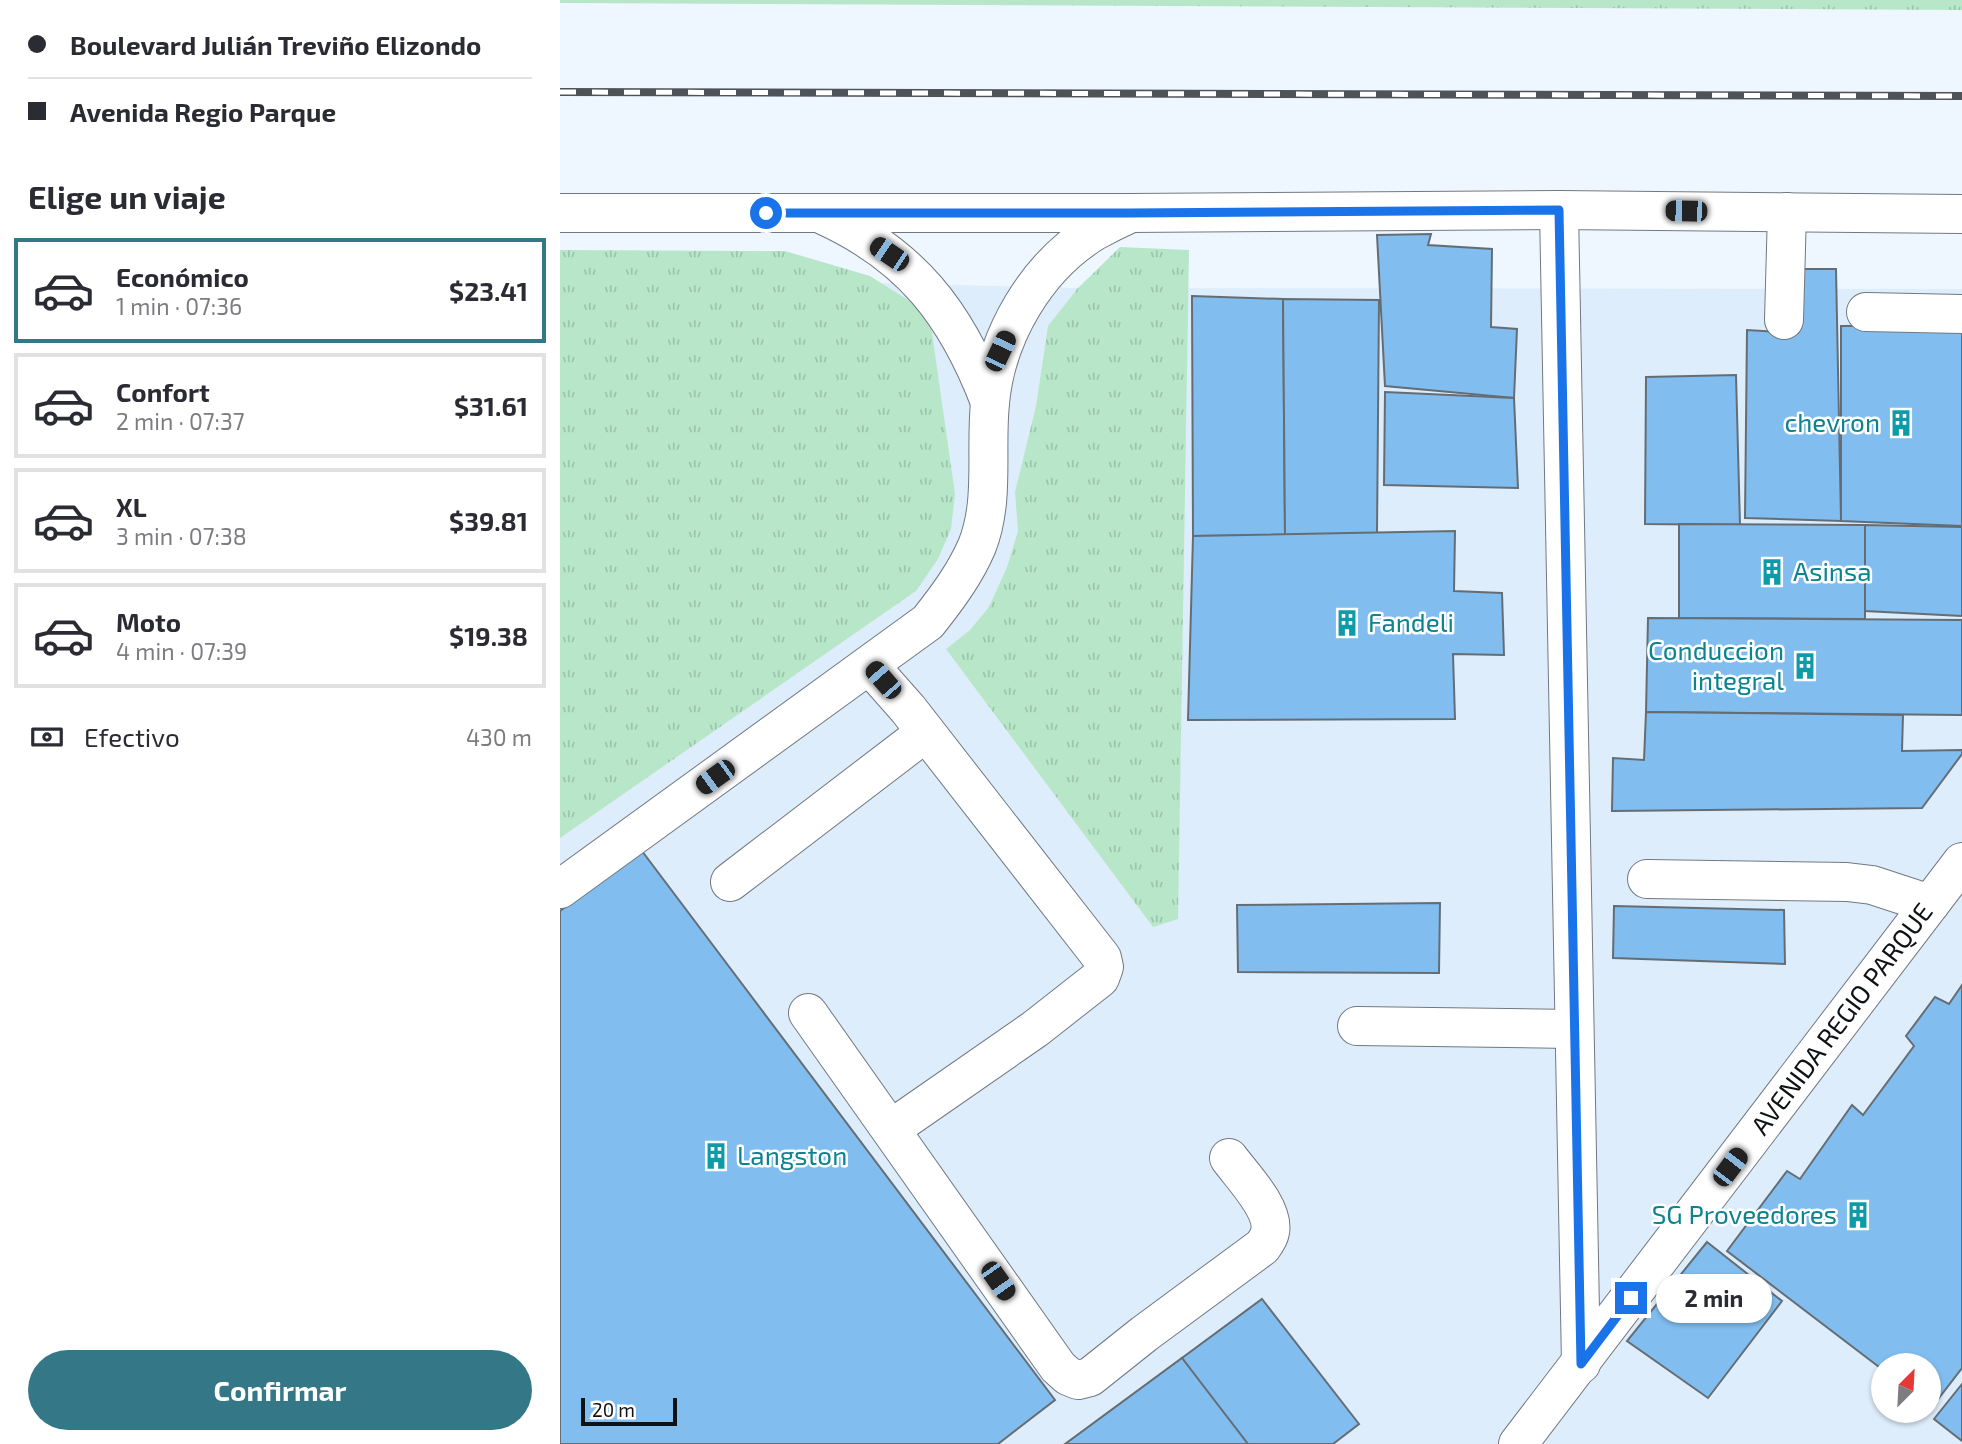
<!DOCTYPE html>
<html lang="es">
<meta charset="utf-8">
<style>
body{margin:0;font-family:"Exo 2",sans-serif;background:#f7f7f7;color:#2b2b33;height:100vh;display:flex;flex-direction:column;font-size:26px;white-space:nowrap}
*{box-sizing:border-box;margin:0}
p{font-size:23px;color:#7c7c81}
.icon{flex:none;width:38px;height:38px;fill:none;stroke:currentColor;stroke-width:2;stroke-linecap:round;stroke-linejoin:round}
.map{position:relative;flex:1;overflow:hidden}
.sheet{display:flex;flex-direction:column;background:#fff;width:560px}
.sheet>*{flex:none}
.hud{display:grid;align-content:center;height:154px;padding:0 28px;background:#fff}
.needle{width:46px;rotate:24deg}
.controls{position:absolute;left:1311px;top:1353px;display:grid;gap:14px}
.controls a{display:grid;place-items:center;width:70px;height:70px;border-radius:50%;background:#fff;box-shadow:0 2px 5px #0004;font-size:35px}
.scale{position:absolute;left:21px;bottom:18px;width:96px;box-sizing:border-box;padding-left:7px;border:4px solid #0f1214;border-top:0;font-size:19px;line-height:24px;white-space:nowrap;color:#0f1214;-webkit-text-stroke:5px #fff;paint-order:stroke}
.end{position:absolute;width:32px;height:32px;margin:-16px;border:9px solid #1a73e8;background:#fff;box-shadow:0 0 0 4px #fff}
.from{border-radius:50%}
.bubble{position:absolute;height:49px;border-radius:24px;background:#fff;box-shadow:0 2px 5px #0004;font-size:23px;font-weight:700;line-height:49px;text-align:center}
.car{position:absolute;width:21px;height:42px;margin:-21px -10px;border-radius:9px;box-shadow:0 0 5px 2px #0007;background:linear-gradient(#222 24%,#8ab4d8 0 40%,#222 0 76%,#8ab4d8 0 86%,#222 0)}
.hud b{display:flex;align-items:center;gap:24px;height:66px;font-size:26px}
.hud b+b{border-top:2px solid #e1e1e2}
.hud i{width:18px;height:18px;background:#2b2b33}
ul{padding:0;list-style:none}
li{display:flex;align-items:center;gap:21px;height:105px;margin:0 14px 10px;padding:0 14px;border:4px solid #e1e1e2;border-radius:0px}
li div{flex:1}
li b{display:block;font-size:26px}
li em{font-style:normal;font-weight:700}
li.selected{border-color:#347888}
li>.icon{width:63px;height:63px;stroke-width:1.5}
h2{padding:0 28px;font-size:32px;line-height:84px}
.pay{display:flex;align-items:center;gap:18px;height:77px;padding:0 28px;font-size:26px}
.pay p{margin-inline-start:auto}
.button{display:flex;gap:14px;margin-top:auto;padding:14px 28px}
.button a{flex:1;height:80px;border-radius:42px;background:#347888;color:#fff;font-size:28px;font-weight:700;line-height:80px;text-align:center}
main{display:flex;flex:1;min-height:0}
.map>svg:first-child{display:block}
.built{fill:#deedfb;fill-rule:evenodd}
.grass{fill:url(#grass-tufts)}
.building{fill:#81beef;stroke:#656d74;stroke-width:2}
.lines{fill:none;stroke-linecap:round;stroke-linejoin:round}
.minor-casing{stroke:#717980;stroke-width:40}
.minor{stroke:#fff;stroke-width:38}
.rail-casing{stroke:#4e5357;stroke-width:8}
.rail{stroke:#fff;stroke-width:5;stroke-dasharray:16;stroke-linecap:butt}
.route{stroke:#1a73e8;stroke-width:9}
.labels{text-anchor:middle;stroke-width:5;stroke-linejoin:round;paint-order:stroke}
.culture-label{font-size:26px;fill:#0d838f;stroke:#fff;text-anchor:end}
.street-label{font-size:26px;fill:#0f1214;stroke:#fff}
</style>
<main>
<section class="sheet">
<div class="hud">
<b><i class="from"></i>Boulevard Julián Treviño Elizondo</b>
<b><i></i>Avenida Regio Parque</b>
</div>
<h2>Elige un viaje</h2>
<ul>
<li class="selected"><svg class="icon" aria-label="car" viewBox="0 0 24 24"><path d="M5 17H2v-5l4-1 3-4h7l3 4 3 1v5h-3M9 17h6M6 11h13"/><circle cx="7" cy="17" r="2"/><circle cx="17" cy="17" r="2"/></svg><div><b>Económico</b><p>1 min · 07:36</p></div><em>$23.41</em></li>
<li><svg class="icon" aria-label="car" viewBox="0 0 24 24"><path d="M5 17H2v-5l4-1 3-4h7l3 4 3 1v5h-3M9 17h6M6 11h13"/><circle cx="7" cy="17" r="2"/><circle cx="17" cy="17" r="2"/></svg><div><b>Confort</b><p>2 min · 07:37</p></div><em>$31.61</em></li>
<li><svg class="icon" aria-label="car" viewBox="0 0 24 24"><path d="M5 17H2v-5l4-1 3-4h7l3 4 3 1v5h-3M9 17h6M6 11h13"/><circle cx="7" cy="17" r="2"/><circle cx="17" cy="17" r="2"/></svg><div><b>XL</b><p>3 min · 07:38</p></div><em>$39.81</em></li>
<li><svg class="icon" aria-label="car" viewBox="0 0 24 24"><path d="M5 17H2v-5l4-1 3-4h7l3 4 3 1v5h-3M9 17h6M6 11h13"/><circle cx="7" cy="17" r="2"/><circle cx="17" cy="17" r="2"/></svg><div><b>Moto</b><p>4 min · 07:39</p></div><em>$19.38</em></li>
</ul>
<div class="pay"><svg class="icon" aria-label="cash" viewBox="0 0 24 24"><path d="M3 7h18v10H3z"/><circle cx="12" cy="12" r="2"/></svg>Efectivo<p>430 m</p></div>
<div class="button"><a>Confirmar</a></div>
</section>
<div class="map">
<svg width="1402" height="1444" viewBox="0 0 1402 1444">
<defs>
<pattern id="grass-tufts" width="24" height="20" patternUnits="userSpaceOnUse" patternTransform="scale(1.75)"><rect width="24" height="20" fill="#b7e7c8"/><path d="M3 7l-1-3M5 7V3M7 7l1-3M15 17l-1-3M17 17v-4M19 17l1-3" fill="none" stroke="#9cc5ab"/></pattern>
</defs>
<rect width="100%" height="100%" fill="#eef7ff"/>
<path class="built" d="M0,275L518,288L1402,289V1444H0ZM1323,1365H1368V1410H1323Z"/>
<g class="grass">
<polygon points="0,0 1402,0 1402,10 0,3"/>
<polygon points="560,247 629,250 618,919 593,927 386,649 410,630 429,607 447,567 458,531 455,492 476,406 488,326 518,288"/>
<polygon points="0,250 225,251 310,276 348,300 370,319 395,494 391,529 378,559 356,591 0,838"/>
</g>
<g class="building">
<polygon points="871,234 868,245 932,249 931,327 957,329 954,398 825,386 817,235"/>
<polygon points="1238,269 1276,269 1281,521 1185,518 1187,330 1238,333"/>
<polygon points="632,296 723,299 725,535 633,536"/>
<polygon points="723,299 819,300 817,533 725,535"/>
<polygon points="1402,325 1402,526 1281,521 1281,326"/>
<polygon points="1176,375 1180,525 1085,524 1086,377"/>
<polygon points="825,392 954,398 958,488 824,485"/>
<polygon points="1119,524 1305,525 1305,619 1119,618"/>
<polygon points="1305,525 1402,527 1402,616 1305,611"/>
<polygon points="895,531 894,591 942,593 944,655 893,654 895,719 628,720 633,536"/>
<polygon points="1088,618 1402,620 1402,715 1086,712"/>
<polygon points="1086,712 1343,715 1342,751 1402,750 1402,754 1362,808 1052,811 1053,758 1084,760"/>
<polygon points="82,851 495,1400 438,1444 0,1444 0,911"/>
<polygon points="880,903 879,973 678,972 677,905"/>
<polygon points="1054,906 1224,910 1225,964 1053,958"/>
<polygon points="1402,985 1402,1368 1372,1407 1368,1405 1368,1365 1323,1365 1323,1370 1167,1251 1227,1171 1240,1179 1292,1105 1303,1115 1354,1046 1346,1036 1375,997 1389,1004"/>
<polygon points="1147,1242 1222,1301 1148,1398 1067,1341"/>
<polygon points="702,1299 799,1424 773,1444 685,1444 622,1358"/>
<polygon points="622,1358 688,1444 505,1444"/>
<polygon points="1402,1384 1402,1441 1374,1419"/>
</g>
<g class="lines">
<defs>
<g id="minor">
<polyline points="999,210 1021,1364"/>
<polyline points="0,213 569,213 999,210 1402,214"/>
<path d="M263,215C351,255 396,313 430,402"/>
<polyline points="1306,312 1402,314"/>
<polyline points="1224,320 1227,212"/>
<polyline points="310,666 348,709 542,958 544,967 540,978 475,1029 331,1129"/>
<polyline points="1087,879 1287,882 1312,885 1370,904"/>
<polyline points="170,882 365,733"/>
<path d="M0,889L368,622C387,598 405,574 417,546C435,501 425,450 430,403C436,335 477,266 535,231C546,225 558,219 569,214"/>
<path d="M248,1013L498,1367L508,1376L518,1380L530,1377L584,1334L702,1247C705,1243 709,1238 710,1232C715,1209 682,1176 669,1158"/>
<polyline points="797,1026 1013,1029"/>
<polyline points="958,1444 1402,862"/>
</g>
</defs>
<use href="#minor" class="minor-casing"/>
<use href="#minor" class="minor"/>
<defs>
<polyline id="rail" points="0,92 1402,96"/>
</defs>
<use href="#rail" class="rail-casing"/>
<use href="#rail" class="rail"/>
</g>
<g class="lines">
<polyline class="route" points="206,213 569,213 999,210 1021,1364 1071,1298"/>
</g>
<defs>
<symbol id="building-bare" viewBox="-9 -9 18 18"><path d="M-4-6H4V6H1V3H-1V6H-4ZM-2.5-4.3h1.7v1.8h-1.7ZM.8-4.3h1.7v1.8H.8ZM-2.5-1h1.7V.8h-1.7ZM.8-1h1.7V.8H.8Z" fill="#0f9aa8" stroke="#fff" stroke-width="2.5" paint-order="stroke"/></symbol>
</defs>
<g fill-rule="evenodd">
<use href="#building-bare" x="1322" y="404" width="38" height="38"/>
<use href="#building-bare" x="1193" y="553" width="38" height="38"/>
<use href="#building-bare" x="768" y="604" width="38" height="38"/>
<use href="#building-bare" x="1226" y="647" width="38" height="38"/>
<use href="#building-bare" x="137" y="1137" width="38" height="38"/>
<use href="#building-bare" x="1279" y="1196" width="38" height="38"/>
</g>
<g class="labels">
<g class="culture-label">
<text x="1320" y="432">chevron</text>
<text x="1233" y="581" text-anchor="start">Asinsa</text>
<text x="808" y="632" text-anchor="start">Fandeli</text>
<text x="1224" y="660">Conduccion<tspan x="1224" dy="30">integral</tspan></text>
<text x="177" y="1165" text-anchor="start">Langston</text>
<text x="1277" y="1224">SG Proveedores</text>
</g>
<g class="street-label">
<text transform="translate(1282 1019) rotate(-53)" y="9">AVENIDA REGIO PARQUE</text>
</g>
</g>
</svg>
<div class="controls">
<a><svg class="needle" viewBox="-14 -14 28 28"><path d="M0-13l5 13h-10z" fill="#e53935"/><path d="M0 13l5-13h-10z" fill="#7c7c81"/></svg></a>
</div>
<div class="scale">20 m</div>
<i class="end from" style="left:206px;top:213px"></i>
<i class="end" style="left:1071px;top:1298px"></i>
<div class="bubble" style="left:1096px;top:1274px;width:116px">2 min</div>
<i class="car" style="left:1126px;top:211px;rotate:271deg"></i>
<i class="car" style="left:329px;top:254px;rotate:304deg"></i>
<i class="car" style="left:440px;top:351px;rotate:25deg"></i>
<i class="car" style="left:323px;top:680px;rotate:319deg"></i>
<i class="car" style="left:155px;top:777px;rotate:234deg"></i>
<i class="car" style="left:1170px;top:1167px;rotate:37deg"></i>
<i class="car" style="left:438px;top:1281px;rotate:145deg"></i>
</div>
</main>
